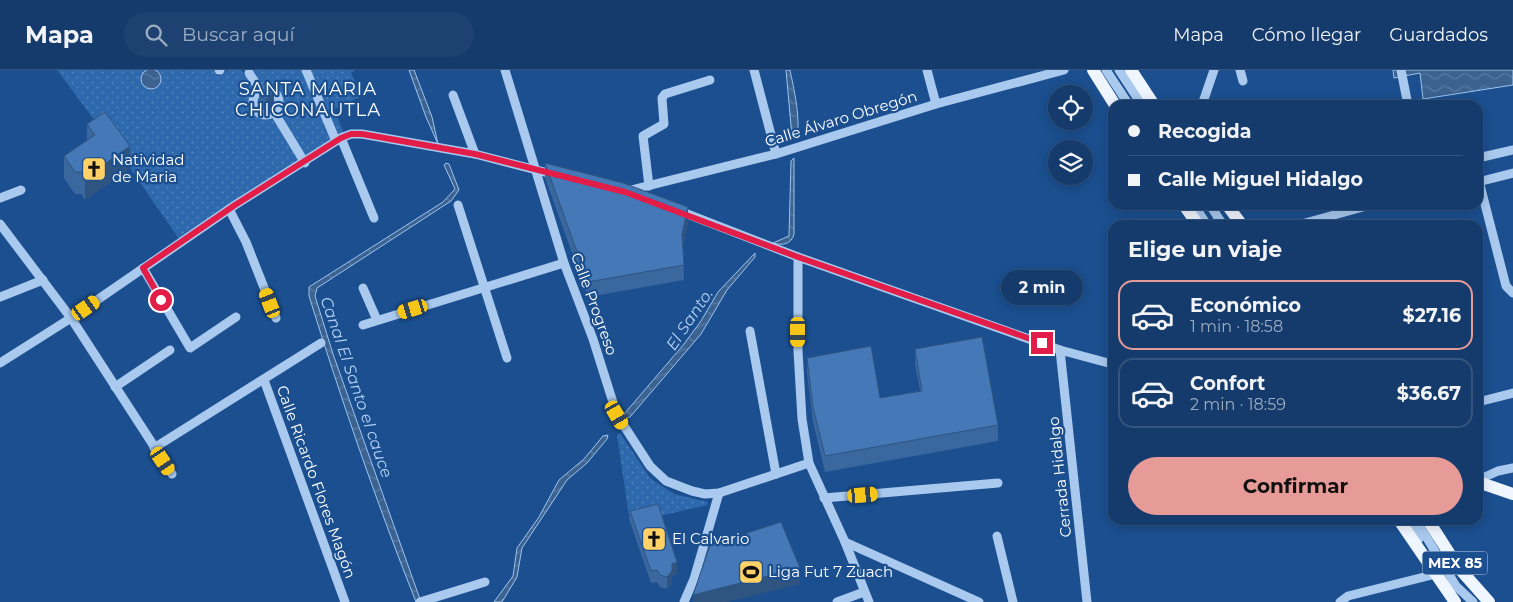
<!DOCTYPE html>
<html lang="es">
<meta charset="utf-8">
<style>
body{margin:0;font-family:Montserrat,sans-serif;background:#1d4271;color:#f1f3f6;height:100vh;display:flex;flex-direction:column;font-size:19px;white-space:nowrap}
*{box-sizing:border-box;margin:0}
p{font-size:16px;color:#9dadc1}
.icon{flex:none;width:28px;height:28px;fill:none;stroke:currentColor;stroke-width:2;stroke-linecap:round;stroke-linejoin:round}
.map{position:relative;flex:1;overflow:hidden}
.side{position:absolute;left:1108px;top:150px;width:375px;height:305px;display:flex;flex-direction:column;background:#143b6b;border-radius:15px;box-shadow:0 2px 12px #0003,0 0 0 1px #33557e}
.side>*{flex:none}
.top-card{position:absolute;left:1108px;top:30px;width:375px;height:110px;border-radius:15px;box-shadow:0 2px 12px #0003,0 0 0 1px #33557e;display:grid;align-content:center;height:110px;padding:0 20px;background:#143b6b}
.tools{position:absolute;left:1048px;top:15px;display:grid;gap:10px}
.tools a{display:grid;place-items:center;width:45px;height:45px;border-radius:50%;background:#143b6b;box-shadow:0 2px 12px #0003,0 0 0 1px #33557e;font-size:25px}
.end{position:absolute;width:22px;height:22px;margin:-11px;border:6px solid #e11d48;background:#fff;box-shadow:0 0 0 2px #fff}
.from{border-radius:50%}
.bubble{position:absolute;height:35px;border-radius:18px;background:#143b6b;box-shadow:0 2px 12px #0003,0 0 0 1px #33557e;font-size:16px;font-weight:700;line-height:35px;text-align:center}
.car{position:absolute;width:15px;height:30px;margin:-15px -8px;border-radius:6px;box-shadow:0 0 4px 1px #0007;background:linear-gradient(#f5c518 24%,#345 0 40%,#f5c518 0 76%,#345 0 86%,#f5c518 0)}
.top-card b{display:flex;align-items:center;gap:18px;height:48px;font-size:19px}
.top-card b+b{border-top:1px solid #33557e}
.top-card i{width:12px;height:12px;background:#f1f3f6}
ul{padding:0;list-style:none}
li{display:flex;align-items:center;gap:15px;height:70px;margin:0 10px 8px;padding:0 10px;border:2px solid #33557e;border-radius:15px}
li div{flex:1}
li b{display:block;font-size:19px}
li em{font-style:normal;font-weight:700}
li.selected{border-color:#e69b98}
li>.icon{width:45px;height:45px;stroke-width:1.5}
h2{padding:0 20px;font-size:22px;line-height:60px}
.button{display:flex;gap:10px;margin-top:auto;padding:10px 20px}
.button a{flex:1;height:58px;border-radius:30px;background:#e69b98;color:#111;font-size:20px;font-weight:700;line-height:58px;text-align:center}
header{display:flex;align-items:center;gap:30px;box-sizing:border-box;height:70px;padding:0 25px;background:#143b6b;border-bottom:1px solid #33557e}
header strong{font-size:24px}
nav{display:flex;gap:28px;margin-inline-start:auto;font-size:18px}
.search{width:350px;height:45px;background:#1d4271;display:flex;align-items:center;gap:12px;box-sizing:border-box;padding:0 18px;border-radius:28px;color:#9dadc1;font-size:19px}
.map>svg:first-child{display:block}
.park{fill:url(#park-dots)}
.water{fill:url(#water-waves);stroke:#9cc4f0}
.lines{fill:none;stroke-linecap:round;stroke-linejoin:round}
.minor{stroke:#a9c9ee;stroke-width:9}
.major{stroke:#f0f6ff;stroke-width:12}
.wall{fill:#3a679d}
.shaded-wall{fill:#305480}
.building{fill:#4478b7;stroke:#305480}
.route{stroke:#e11d48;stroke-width:6}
.labels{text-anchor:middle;stroke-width:4.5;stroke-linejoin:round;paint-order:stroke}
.shield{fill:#1b4f8f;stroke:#bbcadd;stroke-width:1}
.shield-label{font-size:14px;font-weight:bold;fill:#fff}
.street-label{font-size:15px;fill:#fff;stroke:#1b4f8f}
.poi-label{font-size:15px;fill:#fff;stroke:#1b4f8f;text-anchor:start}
.water-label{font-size:16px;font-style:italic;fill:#b5d3f5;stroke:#1b4f8f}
.quarter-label{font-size:18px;letter-spacing:1px;fill:#fff;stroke:#1b4f8f}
</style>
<header>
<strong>Mapa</strong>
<div class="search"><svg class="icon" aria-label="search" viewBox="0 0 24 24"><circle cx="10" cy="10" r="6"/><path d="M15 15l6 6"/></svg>Buscar aquí</div>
<nav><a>Mapa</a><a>Cómo llegar</a><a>Guardados</a></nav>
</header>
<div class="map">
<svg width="1513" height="532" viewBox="0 0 1513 532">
<defs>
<pattern id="park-dots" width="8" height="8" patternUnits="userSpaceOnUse" patternTransform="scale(1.25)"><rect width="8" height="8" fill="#2e69ad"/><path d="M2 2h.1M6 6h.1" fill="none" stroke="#4d80b9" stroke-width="1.8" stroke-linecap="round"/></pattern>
<pattern id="water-waves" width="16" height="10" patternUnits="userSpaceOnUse" patternTransform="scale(1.25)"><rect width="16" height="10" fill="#3c6290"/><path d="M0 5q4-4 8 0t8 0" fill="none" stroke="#597aa1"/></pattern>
</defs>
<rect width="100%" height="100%" fill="#1b4f8f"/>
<g class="park">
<polygon points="57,0 213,0 218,6 228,0 241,0 245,6 253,0 355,0 351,3 362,26 334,39 345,66 183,175 130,98"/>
<polygon points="620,363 650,408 674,424 708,432 707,435 630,453 617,365"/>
</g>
<g class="water">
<circle cx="151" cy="9" r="10"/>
<polygon points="409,0 414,0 432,47 438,74 426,47"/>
<path d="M786,0H790C793,15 803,57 795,69L792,67Z"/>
<polygon points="1393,0 1513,0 1513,15 1423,29 1420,3 1394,8"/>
<path d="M794,88V164C792,174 782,176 773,173L789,166L791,91Z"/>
<path d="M446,93L449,94L459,120L451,131L317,218L315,226L333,284L421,532H416C376,431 341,329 309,226V217L443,132L455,119L444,95Z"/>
<polygon points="755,183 755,187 727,220 701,264 630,347 624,349 625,343 684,274 701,251 718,222"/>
<polygon points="608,365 607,369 587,393 567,410 522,478 517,507 502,532 494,532 513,506 517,478 539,447 559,410 584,389 603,366"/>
</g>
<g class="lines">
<g class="minor">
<polyline points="219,0 220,0"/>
<polyline points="306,0 336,71"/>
<polyline points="505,0 564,193 593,269 617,345 650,396 666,411 692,421 705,424 719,423 809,393"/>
<polyline points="754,0 776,84"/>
<polyline points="927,0 936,34"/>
<polyline points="1106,0 1129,35"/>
<polyline points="1119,0 1142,35"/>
<polyline points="1240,0 1243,11"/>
<polyline points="1401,0 1408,35"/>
<polyline points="249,3 260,20"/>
<circle cx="266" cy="32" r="13"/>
<polyline points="453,25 475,84"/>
<polyline points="1202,35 1214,0"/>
<polyline points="274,42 305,93"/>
<polyline points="341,68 374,148"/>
<polyline points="1478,88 1513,80"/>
<polyline points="1479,111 1506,216 1513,223"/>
<polyline points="1478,112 1513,103"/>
<polyline points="649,116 643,66 664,54 662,28 665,24 710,10"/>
<polyline points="627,121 776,84 936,34 1064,0"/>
<polyline points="0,128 21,120"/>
<polyline points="458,135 507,288"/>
<polyline points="1194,135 1207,155"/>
<polyline points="1210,135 1223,155"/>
<polyline points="229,139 246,172 276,248"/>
<polyline points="677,140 798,187 1060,280 1112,294"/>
<polyline points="0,154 71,248 172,404"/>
<polyline points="1298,155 1370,135"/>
<polyline points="798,187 798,281 802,349 809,393 845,472 869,532"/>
<polyline points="143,198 190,278 236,247"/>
<polyline points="363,218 377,250"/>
<polyline points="0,227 43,210"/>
<polyline points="363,255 564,193"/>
<polyline points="750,261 776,404"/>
<polyline points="1060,280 1087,532"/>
<polyline points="0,293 71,248 235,135 341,68 351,64 362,64 475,84 556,105"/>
<polyline points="264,310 345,532"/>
<polyline points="115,317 170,280"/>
<polyline points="1478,332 1513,323"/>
<polyline points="154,378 321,273"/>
<polyline points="1478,410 1498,401 1513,398"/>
<polyline points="824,428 998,413"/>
<polyline points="1407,450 1419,469"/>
<polyline points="1416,450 1456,516 1473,532"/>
<polyline points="997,466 1013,532"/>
<polyline points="845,472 979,532"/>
<polyline points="420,532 485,512"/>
<polyline points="684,532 694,509 719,423"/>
<polyline points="837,532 864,522"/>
<polyline points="1340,532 1348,526 1436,504"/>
</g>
<g class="major">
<polyline points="1093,0 1115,35"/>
<polyline points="1131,0 1154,35"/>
<polyline points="1184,135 1198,155"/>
<polyline points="1227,135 1242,155"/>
<polyline points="1478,412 1513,424"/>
<polyline points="1399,450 1455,532"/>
<polyline points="1428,450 1458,497 1489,532"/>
</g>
</g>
<g class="wall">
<polygon points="259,22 274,32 267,40 261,39 259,33"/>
<polygon points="87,54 130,98 85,130 81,124 75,124 64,108 64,86 87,71"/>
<polygon points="545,93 688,152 683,175 684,210 588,227 545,108"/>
<polygon points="915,279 998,355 998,371 825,402 813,352 807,303 807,288 880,328 920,321 915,294"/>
<polygon points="630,441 677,504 672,506 672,513 667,519 660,517 657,512 651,513 630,452"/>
</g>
<g class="shaded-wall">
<polygon points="274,21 274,32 267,40 267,29"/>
<polygon points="130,76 130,98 85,130 85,108"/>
<polygon points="688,137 688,152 682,179 682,164"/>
<polygon points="677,492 677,504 672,506 672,494"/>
<polygon points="800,498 800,514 727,532 693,532 693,525"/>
<polygon points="672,501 672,513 667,519 667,507"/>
</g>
<g class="building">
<polygon points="267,13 274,21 267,29 261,27 259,22 260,16"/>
<polygon points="105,42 130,76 85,108 81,102 75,102 64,86 95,65 87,54"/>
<polygon points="545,93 623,113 688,137 682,164 684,195 588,212"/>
<polygon points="982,267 998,355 825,386 813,337 807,288 871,276 880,328 922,321 915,279"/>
<polygon points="658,434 677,492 672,494 672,501 667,507 660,505 657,500 651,501 630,441"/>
<polygon points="781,452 800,498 693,525 710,475"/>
</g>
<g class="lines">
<polyline class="route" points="161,230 143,198 235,135 341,68 351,64 362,64 475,84 625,122 798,187 1042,273"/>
</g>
<defs>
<symbol id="church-square" viewBox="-11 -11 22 22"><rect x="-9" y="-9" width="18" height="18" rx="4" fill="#ffd166" stroke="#1b4f8f"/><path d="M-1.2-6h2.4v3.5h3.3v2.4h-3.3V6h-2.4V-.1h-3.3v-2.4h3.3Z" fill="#111"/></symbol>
<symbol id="stadium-square" viewBox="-11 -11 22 22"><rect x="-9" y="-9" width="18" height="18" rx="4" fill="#ffd166" stroke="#1b4f8f"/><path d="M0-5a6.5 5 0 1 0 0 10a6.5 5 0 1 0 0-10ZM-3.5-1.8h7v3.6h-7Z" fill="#111"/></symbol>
</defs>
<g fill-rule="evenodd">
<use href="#church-square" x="80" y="85" width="28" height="28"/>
<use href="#church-square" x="640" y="455" width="28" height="28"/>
<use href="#stadium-square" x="737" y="488" width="28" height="28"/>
</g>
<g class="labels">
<rect class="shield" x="1422.5" y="481.5" width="65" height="23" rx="4"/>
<g class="shield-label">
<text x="1455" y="498">MEX 85</text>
</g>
<g class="street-label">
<text transform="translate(841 49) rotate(-17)" y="5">Calle Álvaro Obregón</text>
<text transform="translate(594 234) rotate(70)" y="5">Calle Progreso</text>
<text transform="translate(1060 407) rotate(-96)" y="5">Cerrada Hidalgo</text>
<text transform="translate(316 412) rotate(70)" y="5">Calle Ricardo Flores Magón</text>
</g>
<g class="poi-label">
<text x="112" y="95">Natividad<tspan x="112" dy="17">de Maria</tspan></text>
<text x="672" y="474">El Calvario</text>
<text x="768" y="507">Liga Fut 7 Zuach</text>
</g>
<g class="water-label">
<text transform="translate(689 249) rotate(-56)" y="6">El Santo.</text>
<text transform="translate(357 317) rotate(71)" y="6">Canal El Santo el cauce</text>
</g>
<g class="quarter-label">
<text x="308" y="25">SANTA MARIA<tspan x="308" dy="21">CHICONAUTLA</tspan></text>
</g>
</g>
</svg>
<div class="tools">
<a><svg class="icon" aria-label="locate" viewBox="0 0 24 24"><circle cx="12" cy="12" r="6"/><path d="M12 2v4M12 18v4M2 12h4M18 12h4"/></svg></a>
<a><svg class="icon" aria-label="layers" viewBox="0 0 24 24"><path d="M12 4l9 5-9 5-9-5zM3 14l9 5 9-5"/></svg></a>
</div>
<i class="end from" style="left:161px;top:230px"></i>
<i class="end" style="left:1042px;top:273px"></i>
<div class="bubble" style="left:1001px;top:200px;width:82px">2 min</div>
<i class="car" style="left:270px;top:233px;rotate:339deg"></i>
<i class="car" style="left:86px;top:238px;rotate:55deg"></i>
<i class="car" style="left:413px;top:239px;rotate:253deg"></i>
<i class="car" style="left:798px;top:262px;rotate:180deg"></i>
<i class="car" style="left:617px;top:345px;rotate:150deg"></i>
<i class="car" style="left:163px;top:391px;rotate:146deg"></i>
<i class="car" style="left:863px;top:425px;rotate:85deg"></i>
<div class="top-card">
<b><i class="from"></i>Recogida</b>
<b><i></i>Calle Miguel Hidalgo</b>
</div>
<section class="side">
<h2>Elige un viaje</h2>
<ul>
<li class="selected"><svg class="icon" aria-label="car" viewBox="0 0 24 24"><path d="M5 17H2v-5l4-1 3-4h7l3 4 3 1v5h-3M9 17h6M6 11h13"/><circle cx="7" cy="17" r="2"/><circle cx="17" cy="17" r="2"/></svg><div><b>Económico</b><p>1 min · 18:58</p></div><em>$27.16</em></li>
<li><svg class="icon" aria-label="car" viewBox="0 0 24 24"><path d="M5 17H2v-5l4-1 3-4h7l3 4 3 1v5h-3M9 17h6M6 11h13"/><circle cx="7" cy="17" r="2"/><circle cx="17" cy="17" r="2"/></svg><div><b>Confort</b><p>2 min · 18:59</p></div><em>$36.67</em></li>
</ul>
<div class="button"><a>Confirmar</a></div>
</section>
</div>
